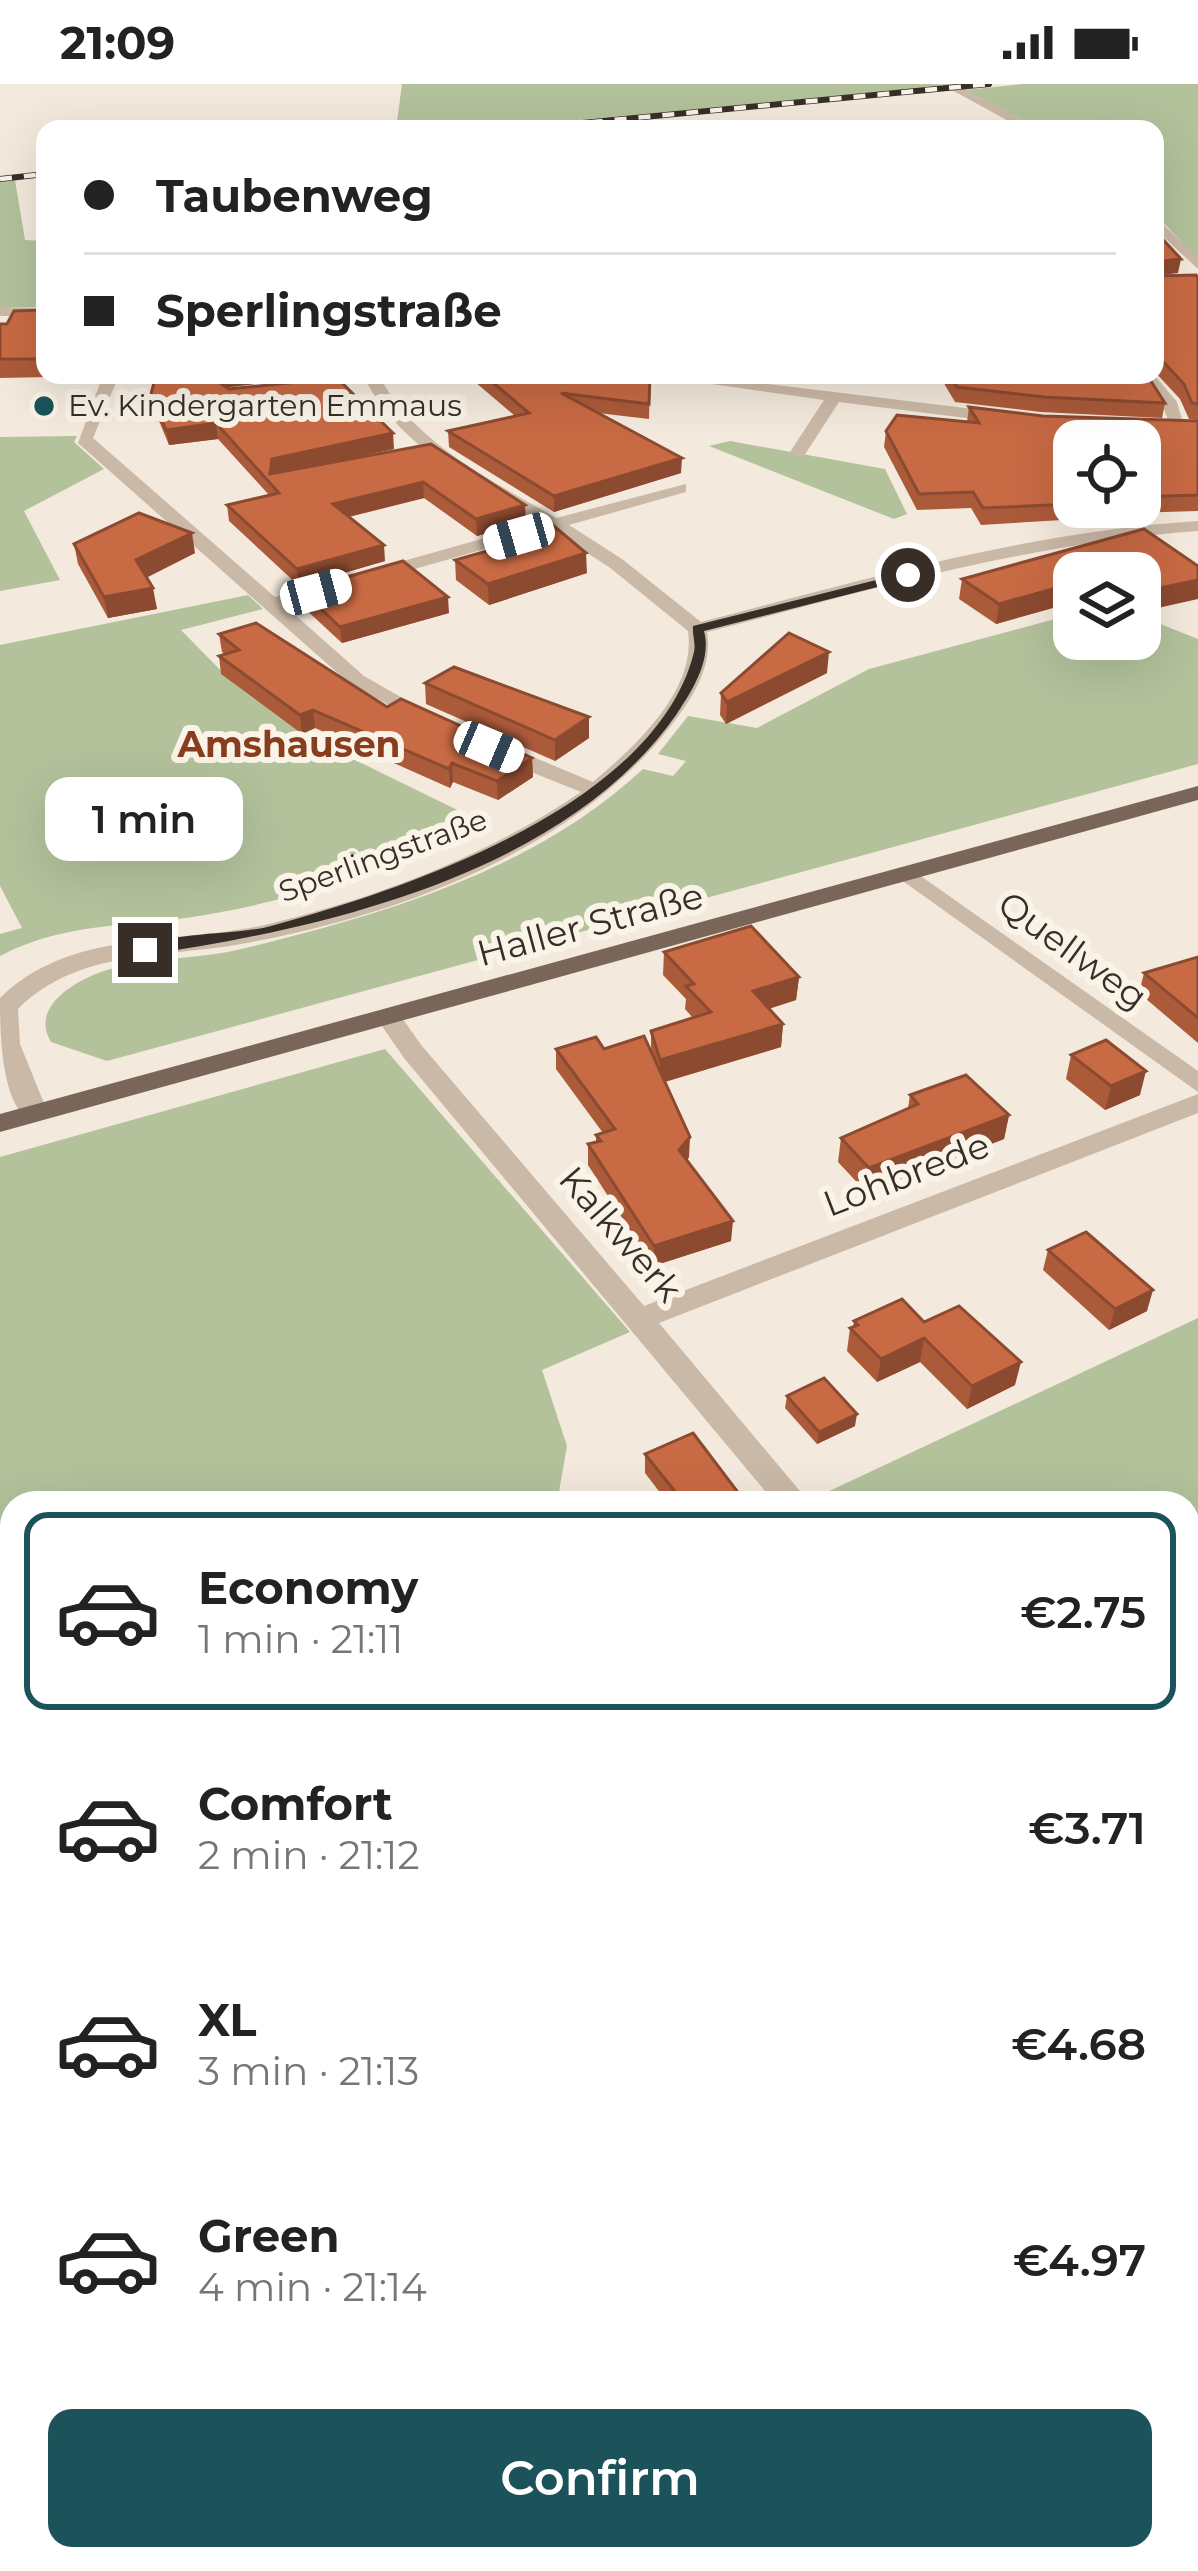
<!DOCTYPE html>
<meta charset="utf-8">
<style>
body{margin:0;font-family:Montserrat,sans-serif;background:#f6f6f6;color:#222;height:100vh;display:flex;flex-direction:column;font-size:45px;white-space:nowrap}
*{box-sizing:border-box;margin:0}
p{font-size:39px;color:#767676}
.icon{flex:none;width:66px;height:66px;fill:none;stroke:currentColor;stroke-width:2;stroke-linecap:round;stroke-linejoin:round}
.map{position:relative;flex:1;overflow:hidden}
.side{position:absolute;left:0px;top:1407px;width:1200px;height:1080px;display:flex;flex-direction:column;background:#fff;border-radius:36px 36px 0 0;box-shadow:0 12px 48px #0002}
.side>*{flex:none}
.top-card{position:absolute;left:36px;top:36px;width:1128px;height:264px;border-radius:24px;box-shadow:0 12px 48px #0002;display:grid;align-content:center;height:264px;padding:0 48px;background:#fff}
.fabs{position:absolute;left:1053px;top:336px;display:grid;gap:24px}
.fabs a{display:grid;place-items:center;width:108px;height:108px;border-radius:24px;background:#fff;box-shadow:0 12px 48px #0002;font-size:60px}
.end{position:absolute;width:54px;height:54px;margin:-27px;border:15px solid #372e28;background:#fff;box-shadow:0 0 0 6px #fff}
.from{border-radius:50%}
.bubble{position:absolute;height:84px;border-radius:24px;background:#fff;box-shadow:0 12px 48px #0002;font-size:39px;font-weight:600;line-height:84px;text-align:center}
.car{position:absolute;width:36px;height:72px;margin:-36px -18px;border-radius:15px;box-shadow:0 0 9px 3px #0007;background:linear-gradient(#fff 24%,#345 0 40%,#fff 0 76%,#345 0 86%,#fff 0)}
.top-card b{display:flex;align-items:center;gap:42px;height:114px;font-size:45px}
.top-card b+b{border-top:3px solid #e0e0e0}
.top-card i{width:30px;height:30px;background:#222}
ul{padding:21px 0 0;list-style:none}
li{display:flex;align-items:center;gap:36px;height:198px;margin:0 24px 18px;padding:0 24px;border:6px solid transparent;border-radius:24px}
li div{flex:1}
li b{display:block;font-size:45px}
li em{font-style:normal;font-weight:600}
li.current{border-color:#1c535a}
li>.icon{width:108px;height:108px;stroke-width:1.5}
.cta{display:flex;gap:24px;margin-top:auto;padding:24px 48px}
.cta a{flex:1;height:138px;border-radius:24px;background:#1c535a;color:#fff;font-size:48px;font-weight:600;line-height:138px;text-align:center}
.status{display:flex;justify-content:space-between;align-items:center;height:84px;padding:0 60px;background:#fff;direction:ltr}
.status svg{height:33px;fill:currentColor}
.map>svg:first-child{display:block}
.green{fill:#b3c29b}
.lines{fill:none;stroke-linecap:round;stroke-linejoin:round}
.minor{fill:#cbb9a7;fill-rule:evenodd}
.major{fill:#7a6559;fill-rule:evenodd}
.rail-casing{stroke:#372e28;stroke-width:6}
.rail{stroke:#faf3e8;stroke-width:4.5;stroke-dasharray:12;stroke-linecap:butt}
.wall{fill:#ac5b3a;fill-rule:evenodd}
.shaded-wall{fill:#8c4a30}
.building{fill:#c86a44;stroke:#8c4a30;stroke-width:3}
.route{fill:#372e28}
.poi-dot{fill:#1c535a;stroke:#faf3e8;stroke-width:4.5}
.labels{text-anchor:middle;stroke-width:12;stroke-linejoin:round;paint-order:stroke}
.far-poi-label{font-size:30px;fill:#372e28;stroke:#faf3e8;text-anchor:start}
.far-street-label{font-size:30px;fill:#372e28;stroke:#faf3e8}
.far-quarter-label{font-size:36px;font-weight:bold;fill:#883d1f;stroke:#faf3e8}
.street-label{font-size:36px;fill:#372e28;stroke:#faf3e8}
</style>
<div class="status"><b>21:09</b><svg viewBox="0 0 49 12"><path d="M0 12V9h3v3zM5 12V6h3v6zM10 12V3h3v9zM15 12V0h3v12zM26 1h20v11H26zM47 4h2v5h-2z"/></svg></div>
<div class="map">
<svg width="1198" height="2487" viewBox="0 0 1198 2487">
<rect width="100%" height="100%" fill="#f3e9dc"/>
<g class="green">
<polygon points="402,0 939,0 943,2 481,45 396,45"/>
<polygon points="1022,0 1198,0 1198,175 1155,130 1155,45 1039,45 965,6"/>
<polygon points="15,96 25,156 45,157 45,223 0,224 0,98"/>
<polygon points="77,352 74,358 104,385 24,427 60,496 0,507 0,353"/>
<polygon points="730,357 885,385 907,430 894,435 709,362"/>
<path d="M248,511L263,525L181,546L234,600L302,650L490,742C402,780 311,812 216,829C141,844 70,835 0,872V850L22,844L0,802V561Z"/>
<path d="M1074,530V555H1140V532L1198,555V680L107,977L51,958C30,924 73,898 101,888C144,873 193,876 237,866C379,832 534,787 643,685L673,692L686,677L658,670L688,632L757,644L869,585Z"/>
<polygon points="385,965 630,1248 542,1286 567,1362 557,1419 12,1419 12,2350 0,2306 0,1073"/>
<polygon points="1198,1234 1198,2487 50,2487 46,2475 1188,2475 1188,1419 808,1417"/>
</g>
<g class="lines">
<g class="minor">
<polygon points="941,0 956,0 1038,45 1023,45"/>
<polygon points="1155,133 1198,173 1198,185 1155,145"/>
<rect x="0" y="224" width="45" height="8"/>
<path d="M103,291H119L93,354L275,513L538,439C474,400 396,361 363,291H379C412,358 493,397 556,434L686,400V408L569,441L622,475L701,538C866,495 1027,448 1198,437V447C1029,459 870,506 707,548C714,588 685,625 661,654C561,772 391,833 241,860C163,874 78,865 18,925L20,960L48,1029L35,1038C0,1028 0,943 0,914C71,844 179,861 269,840C379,813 487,772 581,708L486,670V660H502L593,698C634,663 697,607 688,547L609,483L551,446L285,522L364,592L439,635L422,639L350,600L78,359Z"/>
<polygon points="648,291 695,291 1006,329 1014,334 1006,339 839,318 804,372 798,373 790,368 824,316"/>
<polygon points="1138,291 1154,291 1177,318 1186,349 1174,349 1161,319"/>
<polygon points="908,783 1198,987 1198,1008 900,795 896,790"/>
<polygon points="388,924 397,927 422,962 644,1222 1198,1010 1198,1029 659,1239 810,1419 775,1419 404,974 375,932"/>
</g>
<polygon class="major" points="1198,702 1198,716 0,1048 0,1030"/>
<defs>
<g id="rail">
<polyline points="519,45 989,0"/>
<polyline points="0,95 45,90"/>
</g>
</defs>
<use href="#rail" class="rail-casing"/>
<use href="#rail" class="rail"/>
</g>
<g class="wall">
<polygon points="1155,192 1198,194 1198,336 1189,335 1180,315 1155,288"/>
<polygon points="45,226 45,291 52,291 51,293 0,294 0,240 7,240"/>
<polygon points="383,291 650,291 649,335 598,329 681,389 554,428 449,363 448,347 515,332 468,292 387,295"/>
<polygon points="939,291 1147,291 1165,319 1162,334 1041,328 955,318"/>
<polygon points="227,303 394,365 307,384 431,360 526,438 477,452 424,414 349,433 385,477 299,502 229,437 227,421 269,411 218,355 169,361 154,325 151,310"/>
<path d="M969,323L1043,332L1198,337V427L1097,430L1096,434L981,441L971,424L917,426L884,363L886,347L967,338ZM1074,357H1140V423H1074Z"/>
<polygon points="1144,445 1140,528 1140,489 1074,489 1074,518 996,540 959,515 962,495"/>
<polygon points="497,446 587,489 489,521 456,496 455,476 497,464"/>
<polygon points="74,460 195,469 147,493 157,525 108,534 78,480"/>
<polygon points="301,506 449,529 342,559 302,522"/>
<polygon points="219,550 387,623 532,674 533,693 498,716 453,698 450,704 315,644 302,650 221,590 219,572 225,570 222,568"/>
<polygon points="827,589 726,640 720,631 721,609"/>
<polygon points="425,599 589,633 589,654 555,677 426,620"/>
<polygon points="664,868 799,893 796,916 769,925 783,940 781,963 665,998 689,1073 687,1076 731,1157 653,1182 588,1081 588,1060 596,1058 596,1051 603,1049 556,985 556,965 651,966 651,947 693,934 685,925 686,915 663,891"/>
<polygon points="1198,873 1198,959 1139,909 1144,889"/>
<polygon points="1071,971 1140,1011 1105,1026 1066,995"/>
<polygon points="910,1011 1009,1031 1004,1055 866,1108 838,1078 841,1054 908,1024"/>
<polygon points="1048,1166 1147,1227 1109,1246 1043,1186"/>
<polygon points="854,1237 924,1238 1015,1301 967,1325 920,1278 877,1298 847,1267 850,1244 853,1243"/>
<polygon points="787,1312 855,1342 817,1360 785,1324"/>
<polygon points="645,1370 746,1419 668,1419 645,1389"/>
</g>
<g class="shaded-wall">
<polygon points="1181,175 1178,189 1155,192 1155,178"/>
<polygon points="221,291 326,291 224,304 217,297"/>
<polygon points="216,339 218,355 169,361 166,346"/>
<polygon points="393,349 394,365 270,390 272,375"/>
<polygon points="682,374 681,389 554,428 554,412"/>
<polygon points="423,398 424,414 335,436 333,420"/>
<polygon points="525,421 526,438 477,452 476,435"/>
<polygon points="192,449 195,469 140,497 136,476"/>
<polygon points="384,461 385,477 299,502 297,485"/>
<polygon points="586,469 587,489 489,521 488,500"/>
<polygon points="1198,496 1198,515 1140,528 1141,508"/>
<polygon points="1074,499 1074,518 996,540 999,520"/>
<polygon points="153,504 157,525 108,534 104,513"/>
<polygon points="448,513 449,529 342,559 340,543"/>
<polygon points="829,568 827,589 726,640 727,618"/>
<polygon points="313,626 315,644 302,650 300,631"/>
<polygon points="589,633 589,654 555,677 555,656"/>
<polygon points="532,674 533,693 498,716 497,697"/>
<polygon points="452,679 453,698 450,704 449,685"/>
<polygon points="799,893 796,916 751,930 753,907"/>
<polygon points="783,940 781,963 660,999 660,976"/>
<polygon points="1146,987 1140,1011 1105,1026 1111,1002"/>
<polygon points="1009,1031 1004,1055 866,1108 869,1084"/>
<polygon points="690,1053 689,1073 679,1087 679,1066"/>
<polygon points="733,1137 731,1157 653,1182 654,1162"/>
<polygon points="1153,1206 1147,1227 1109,1246 1115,1225"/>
<polygon points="924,1254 920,1278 877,1298 881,1275"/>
<polygon points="1021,1278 1015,1301 967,1325 972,1302"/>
<polygon points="857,1330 855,1342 817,1360 819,1348"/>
</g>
<g class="building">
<polygon points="1155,147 1181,175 1155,178"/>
<polygon points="1196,191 1198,194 1198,320 1192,319 1184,300 1157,271 1155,272 1155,192"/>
<polygon points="45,226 45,275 0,275 0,240 7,240 14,227"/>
<polygon points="156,291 221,291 217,297 229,305 337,294 393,349 272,375 270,390 431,360 525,421 476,435 423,398 333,420 384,461 297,485 227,421 279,409 216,339 166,346 151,310"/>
<polygon points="484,291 650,291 649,320 561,309 682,374 554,412 448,347 529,329"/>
<polygon points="950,291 1147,291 1165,319 1044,313 957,303"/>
<polygon points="969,323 1043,332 1198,337 1198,411 1140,413 1140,357 1074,357 1074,420 983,424 973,408 919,410 886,347 897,331 979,339"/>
<polygon points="139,429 192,449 136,476 153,504 104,513 74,460"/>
<polygon points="543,433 586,469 488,500 455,476 516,459 497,446"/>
<polygon points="1144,445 1198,482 1198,496 1141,508 1140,489 1074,489 1074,499 999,520 962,495"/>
<polygon points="403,477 448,513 340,543 301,506"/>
<polygon points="256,539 387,623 401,615 532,674 497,697 452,679 449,685 313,626 300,631 219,572 239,566 219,550"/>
<polygon points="789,549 829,568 727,618 721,609"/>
<polygon points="454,583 589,633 555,656 425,599"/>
<polygon points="751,842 799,893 753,907 783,940 660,976 651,947 711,928 686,902 694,900 664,868"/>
<polygon points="1198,873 1198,934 1144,889"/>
<polygon points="644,952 690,1053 679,1066 733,1137 654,1162 588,1060 601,1057 596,1051 615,1045 556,965 596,953 604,965"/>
<polygon points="1106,956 1146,987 1111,1002 1071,971"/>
<polygon points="966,991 1009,1031 869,1084 841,1054 918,1020 910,1011"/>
<polygon points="1086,1148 1153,1206 1115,1225 1048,1166"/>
<polygon points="902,1215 924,1238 959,1222 1021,1278 972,1302 924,1254 881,1275 850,1244 858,1241 854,1237"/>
<polygon points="824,1294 857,1330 819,1348 787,1312"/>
<polygon points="693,1349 746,1419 672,1419 668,1414 677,1410 645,1370"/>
</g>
<path class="route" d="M908,488L913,494L704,547C712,576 692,607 676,631C564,790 326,844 145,871L137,866C167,847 234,852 271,842C406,805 656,722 694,568C696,560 692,550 693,542Z"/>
<circle class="poi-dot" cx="44" cy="322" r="12"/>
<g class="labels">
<g class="far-poi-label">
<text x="68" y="332">Ev. Kindergarten Emmaus</text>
</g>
<g class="far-street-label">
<text transform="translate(383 772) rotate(-20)" y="10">Sperlingstraße</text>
</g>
<g class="far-quarter-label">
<text x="289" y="673">Amshausen</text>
</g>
<g class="street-label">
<text transform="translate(590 840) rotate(-15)" y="13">Haller Straße</text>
<text transform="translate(1073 866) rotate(36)" y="13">Quellweg</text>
<text transform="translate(906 1090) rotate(-21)" y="13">Lohbrede</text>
<text transform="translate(621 1150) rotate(49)" y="13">Kalkwerk</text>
</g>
</g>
</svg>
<div class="fabs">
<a><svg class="icon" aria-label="locate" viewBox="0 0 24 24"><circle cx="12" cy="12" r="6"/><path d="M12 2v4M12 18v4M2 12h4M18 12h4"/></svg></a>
<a><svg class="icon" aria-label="layers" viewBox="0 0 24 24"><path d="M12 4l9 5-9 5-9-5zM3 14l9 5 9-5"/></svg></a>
</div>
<i class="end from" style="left:908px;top:491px"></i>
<i class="end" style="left:145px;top:866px"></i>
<div class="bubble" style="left:45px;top:693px;width:198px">1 min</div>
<i class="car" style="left:519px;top:452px;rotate:254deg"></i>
<i class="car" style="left:316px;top:508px;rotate:75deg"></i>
<i class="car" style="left:489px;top:663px;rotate:113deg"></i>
<div class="top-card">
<b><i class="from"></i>Taubenweg</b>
<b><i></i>Sperlingstraße</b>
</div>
<section class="side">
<ul>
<li class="current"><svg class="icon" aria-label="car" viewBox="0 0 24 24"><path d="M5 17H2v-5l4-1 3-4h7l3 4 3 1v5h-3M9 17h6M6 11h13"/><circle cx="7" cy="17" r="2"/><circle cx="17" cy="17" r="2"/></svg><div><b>Economy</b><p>1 min · 21:11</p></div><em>€2.75</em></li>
<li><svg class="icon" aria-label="car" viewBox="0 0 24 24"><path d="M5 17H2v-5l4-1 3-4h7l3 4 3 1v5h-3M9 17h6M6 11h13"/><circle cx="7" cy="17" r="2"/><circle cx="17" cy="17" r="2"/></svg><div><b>Comfort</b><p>2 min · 21:12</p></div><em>€3.71</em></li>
<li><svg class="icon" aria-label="car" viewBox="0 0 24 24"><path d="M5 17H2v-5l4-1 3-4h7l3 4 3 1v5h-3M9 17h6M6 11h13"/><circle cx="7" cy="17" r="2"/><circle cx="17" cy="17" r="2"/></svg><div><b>XL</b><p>3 min · 21:13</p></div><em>€4.68</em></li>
<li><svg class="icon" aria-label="car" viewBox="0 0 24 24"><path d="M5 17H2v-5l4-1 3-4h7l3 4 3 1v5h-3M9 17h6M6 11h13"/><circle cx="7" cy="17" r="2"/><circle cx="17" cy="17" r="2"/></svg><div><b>Green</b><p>4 min · 21:14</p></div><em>€4.97</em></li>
</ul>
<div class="cta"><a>Confirm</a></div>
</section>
</div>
